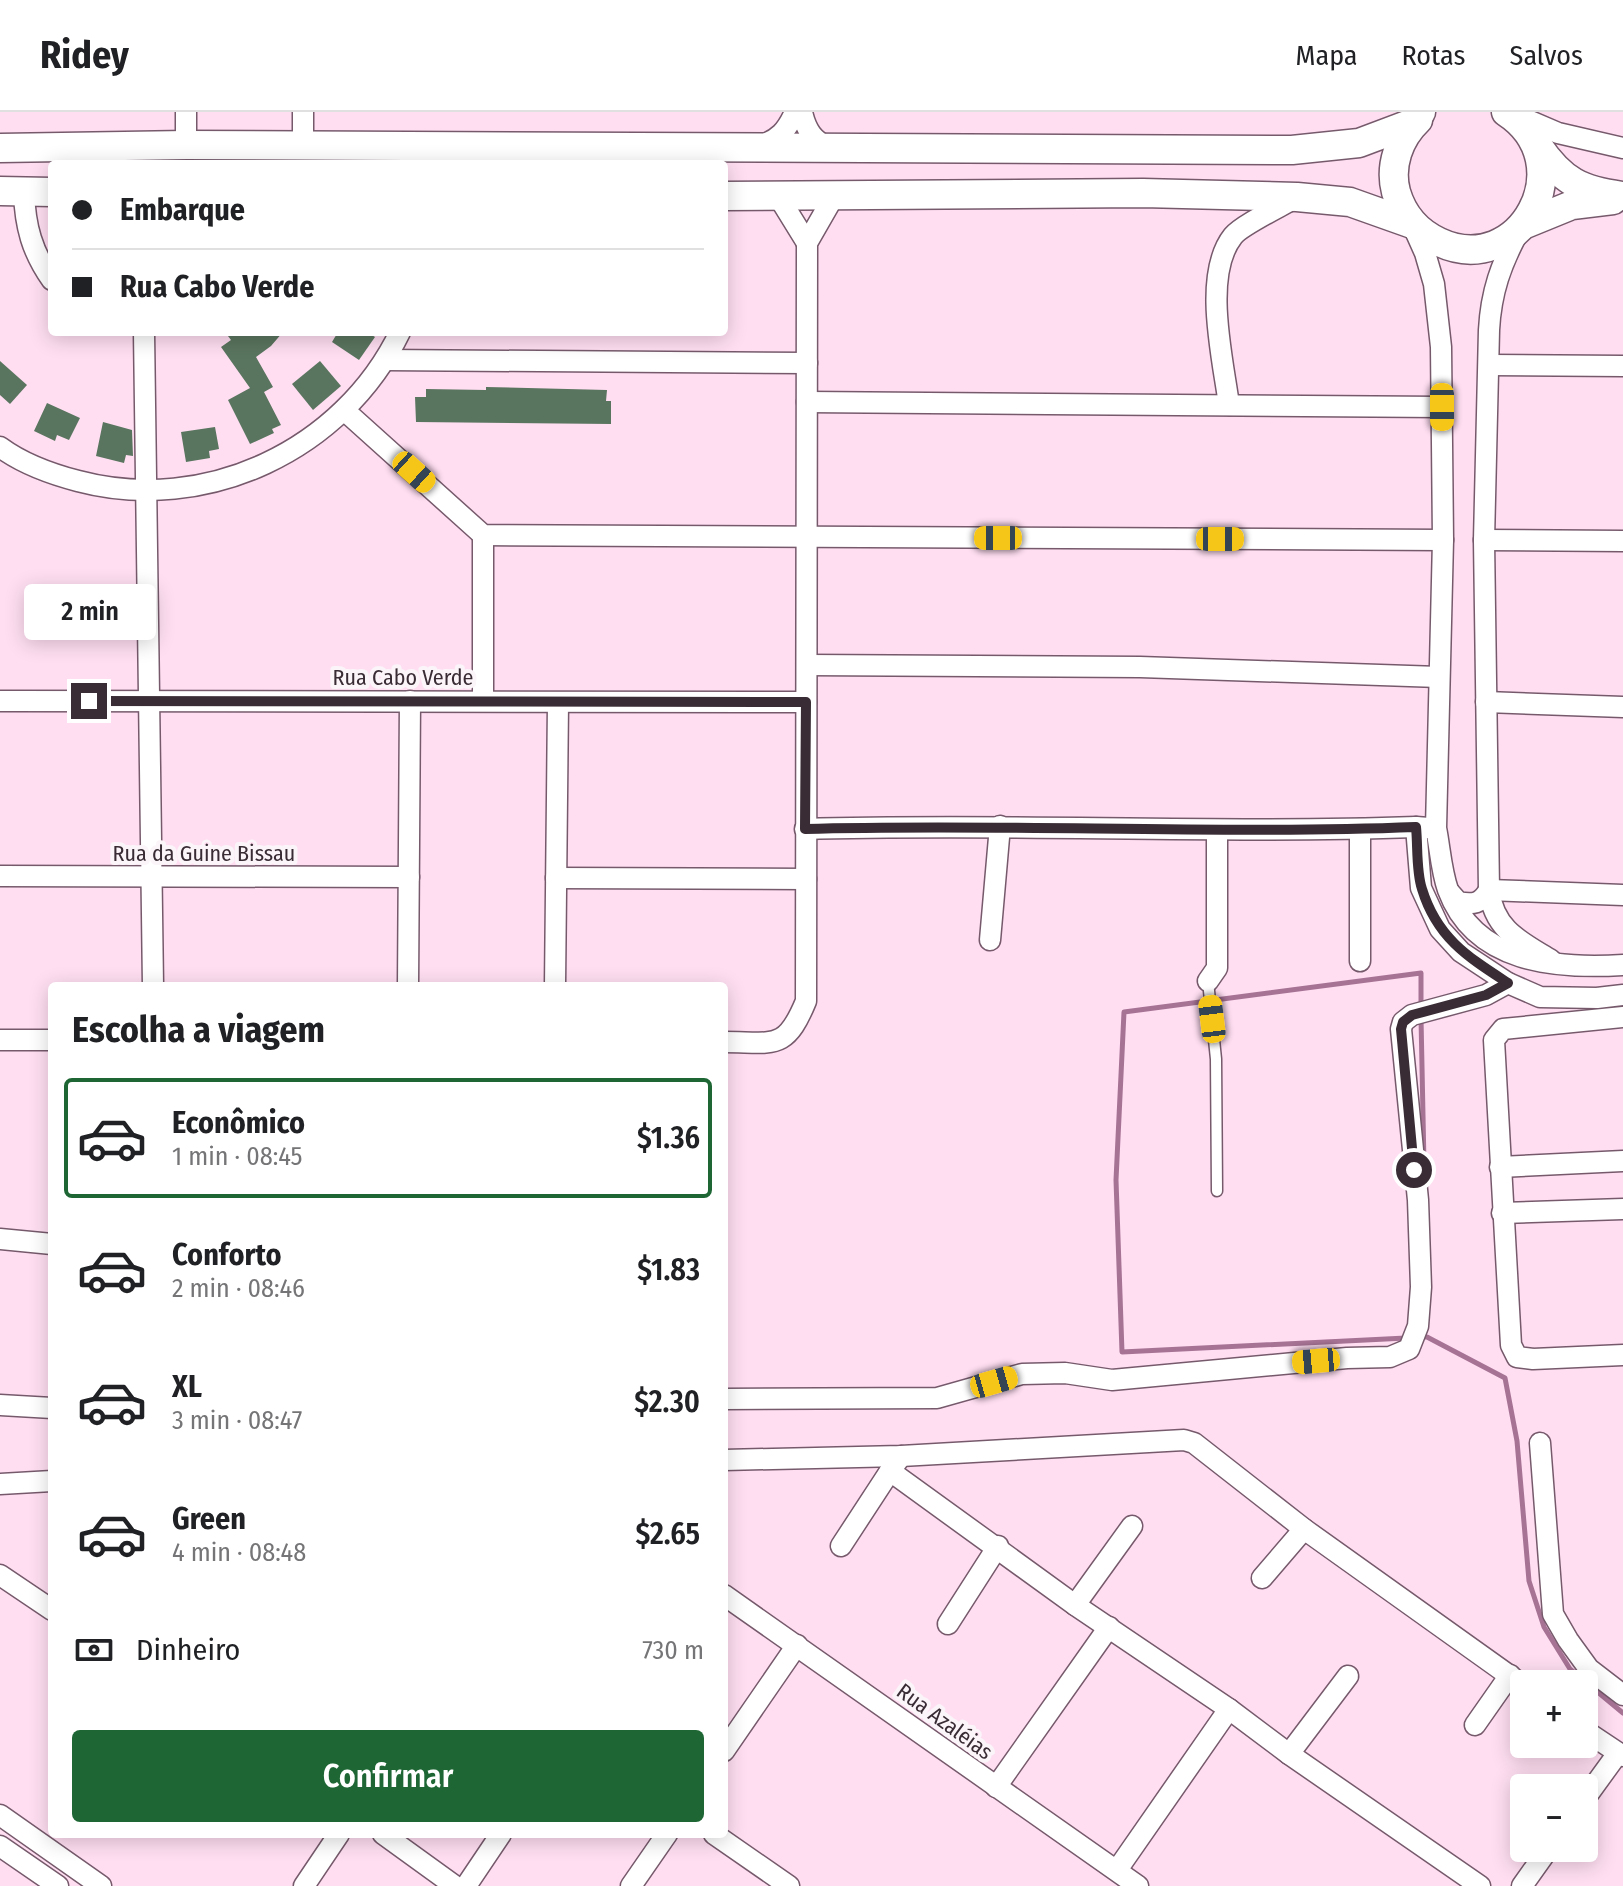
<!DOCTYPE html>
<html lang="pt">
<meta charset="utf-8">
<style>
body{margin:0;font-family:"Fira Sans Condensed",sans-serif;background:#f6f6f6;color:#202124;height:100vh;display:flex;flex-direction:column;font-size:30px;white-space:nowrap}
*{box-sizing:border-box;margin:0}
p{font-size:26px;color:#757577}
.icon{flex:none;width:44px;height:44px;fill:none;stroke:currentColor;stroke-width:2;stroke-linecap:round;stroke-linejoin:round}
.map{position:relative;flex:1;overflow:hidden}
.panel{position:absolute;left:48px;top:870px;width:680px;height:856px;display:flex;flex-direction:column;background:#fff;border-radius:8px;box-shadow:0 4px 20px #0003}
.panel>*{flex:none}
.banner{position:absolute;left:48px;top:48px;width:680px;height:176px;border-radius:8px;box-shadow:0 4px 20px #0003;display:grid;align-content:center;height:176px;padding:0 24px;background:#fff}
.tools{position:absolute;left:1510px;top:1558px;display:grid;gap:16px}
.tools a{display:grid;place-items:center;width:88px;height:88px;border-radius:8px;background:#fff;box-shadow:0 4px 20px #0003;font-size:40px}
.end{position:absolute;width:36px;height:36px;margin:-18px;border:10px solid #392c34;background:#fff;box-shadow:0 0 0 4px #fff}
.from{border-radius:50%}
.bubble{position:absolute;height:56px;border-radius:8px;background:#fff;box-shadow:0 4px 20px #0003;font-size:26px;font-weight:600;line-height:56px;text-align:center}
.car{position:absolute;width:24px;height:48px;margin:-24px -12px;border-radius:10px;box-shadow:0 0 6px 2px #0007;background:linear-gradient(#f5c518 24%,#345 0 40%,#f5c518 0 76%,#345 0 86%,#f5c518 0)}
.banner b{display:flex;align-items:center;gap:28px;height:76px;font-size:30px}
.banner b+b{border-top:2px solid #e0e0e0}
.banner i{width:20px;height:20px;background:#202124}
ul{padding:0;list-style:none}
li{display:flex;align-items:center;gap:24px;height:120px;margin:0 16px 12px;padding:0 8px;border:4px solid transparent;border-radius:8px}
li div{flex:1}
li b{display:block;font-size:30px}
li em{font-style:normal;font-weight:600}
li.current{border-color:#1e6735}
li>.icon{width:72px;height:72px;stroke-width:1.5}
h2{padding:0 24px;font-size:36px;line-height:96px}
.pay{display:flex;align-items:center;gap:20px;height:88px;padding:0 24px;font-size:30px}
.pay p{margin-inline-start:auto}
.button{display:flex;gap:16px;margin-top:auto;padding:16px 24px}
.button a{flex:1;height:92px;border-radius:8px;background:#1e6735;color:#fff;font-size:32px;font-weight:600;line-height:92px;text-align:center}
header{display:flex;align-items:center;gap:48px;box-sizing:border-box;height:112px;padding:0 40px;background:#fff;border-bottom:2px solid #e0e0e0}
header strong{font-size:38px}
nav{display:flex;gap:44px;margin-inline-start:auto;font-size:28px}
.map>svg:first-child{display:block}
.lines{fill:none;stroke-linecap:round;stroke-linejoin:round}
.stream{stroke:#a77395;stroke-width:5}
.building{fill:#5a755f}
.lane-casing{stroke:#765a6c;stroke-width:13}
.street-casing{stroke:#765a6c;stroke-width:23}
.secondary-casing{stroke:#765a6c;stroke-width:31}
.lane{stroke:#fff;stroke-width:10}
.street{stroke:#fff;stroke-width:20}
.secondary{stroke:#fff;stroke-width:28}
.route{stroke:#392c34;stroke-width:10}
.labels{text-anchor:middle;stroke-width:8;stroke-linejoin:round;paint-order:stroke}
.street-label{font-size:22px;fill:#392c34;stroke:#fbf4f8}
</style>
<header>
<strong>Ridey</strong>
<nav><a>Mapa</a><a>Rotas</a><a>Salvos</a></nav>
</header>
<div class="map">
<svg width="1623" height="1774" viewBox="0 0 1623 1774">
<rect width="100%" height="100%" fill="#ffdef2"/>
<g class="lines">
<g class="stream">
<polyline points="1421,906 1424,1052"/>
<polyline points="1420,1225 1427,1225 1505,1266 1517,1329 1529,1469 1544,1515 1570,1557 1623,1601"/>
<polyline points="1406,1226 1122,1240 1116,1068 1124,900 1421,861 1421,896"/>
</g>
</g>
<g class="building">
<polygon points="225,220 283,220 271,234 256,245 273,275 264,280 281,313 272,317 274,321 250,332 228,288 250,276 221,235 231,228"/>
<polygon points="338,220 367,220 375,225 359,248 332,230"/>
<polygon points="0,249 27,273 10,292 0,283"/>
<polygon points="320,249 341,274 313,298 292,272"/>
<polygon points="486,275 607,278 606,289 611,289 611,312 416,310 415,285 426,285 426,277 486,278"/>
<polygon points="47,291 80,306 69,328 57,323 55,329 34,319"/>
<polygon points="103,310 132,318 133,344 126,343 124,351 96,344"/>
<polygon points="215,315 219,337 209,339 210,346 186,350 181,320"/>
</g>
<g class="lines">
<defs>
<polyline id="lane" points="1208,869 1216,947 1217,1079"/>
<g id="street">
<polyline points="303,0 303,34"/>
<path d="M802,0C806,18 813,29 830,36"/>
<polyline points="1516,3 1558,21 1623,36"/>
<polyline points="186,33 186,0"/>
<path d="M759,34C779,28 787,18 795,0"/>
<path d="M24,80C25,114 32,140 52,168"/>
<polyline points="778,84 807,131"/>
<path d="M1412,112L1425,141L1434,172L1441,235L1443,428L1436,716C1440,736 1441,758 1448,778C1475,851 1555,857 1623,853"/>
<path d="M1519,119C1501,152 1491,180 1489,218L1484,428L1489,778C1494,818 1520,829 1551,848"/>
<polyline points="144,220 153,874"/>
<polyline points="386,248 807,251"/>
<polyline points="1490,253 1623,254"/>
<polyline points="807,290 1442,295"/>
<path d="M1229,293C1223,247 1202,163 1233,124C1242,113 1282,94 1297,85"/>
<polyline points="344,298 483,423 1443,428"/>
<path d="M0,335C23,352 51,362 78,369C206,403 343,338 400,220"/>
<polyline points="483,423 483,589"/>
<polyline points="1484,428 1623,429"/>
<polyline points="807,553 1140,555 1439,565"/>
<polyline points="0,589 806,590"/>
<polyline points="1486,590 1623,595"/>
<polyline points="1429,716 1416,715 1421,776 1440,817 1461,840 1508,871 1540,885 1597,886 1623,883"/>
<path d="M805,717C1009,711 1213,722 1416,715"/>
<polyline points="1360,717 1360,849"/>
<polyline points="0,764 409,765"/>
<polyline points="556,766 806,767"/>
<path d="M1450,781L1458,790C1473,793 1481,792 1489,778L1623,783"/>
<polyline points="990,828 1000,714"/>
<polyline points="1208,869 1217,856 1217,718"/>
<polyline points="408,874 410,589"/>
<polyline points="555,874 558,591"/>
<polyline points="1623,905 1503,917 1494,928 1511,1233 1517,1245 1533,1247 1623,1243"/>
<polyline points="0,928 52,928"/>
<path d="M724,930C774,930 785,940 806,889L807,131L834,84"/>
<polyline points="1500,1055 1623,1049"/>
<polyline points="1502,1101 1623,1097"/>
<polyline points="0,1127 52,1132"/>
<polyline points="724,1287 937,1286 1022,1262 1065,1261 1112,1268 1347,1246 1390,1245 1409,1237 1418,1214 1421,1175 1418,1088 1401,917 1403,910 1412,903 1486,883 1508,871"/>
<polyline points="0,1293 52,1296"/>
<polyline points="1540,1331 1553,1502 1568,1528 1589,1557 1623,1583"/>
<polyline points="901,1344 890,1359 1075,1493 1229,1597 1289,1642 1480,1774"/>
<polyline points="724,1348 901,1344 1184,1328 1194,1331 1304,1417 1524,1574"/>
<polyline points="0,1372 52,1369"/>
<polyline points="841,1434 890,1359"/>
<polyline points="0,1463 52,1498"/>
<polyline points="1262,1466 1304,1417"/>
<polyline points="724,1483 1138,1774"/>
<polyline points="1075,1493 1132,1414"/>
<polyline points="948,1512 998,1434"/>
<polyline points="1475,1613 1510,1563"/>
<polyline points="1584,1618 1623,1644"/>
<polyline points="724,1639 797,1533"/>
<polyline points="1289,1642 1348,1564"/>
<polyline points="996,1675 1109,1515"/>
<polyline points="1584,1688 1618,1641"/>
<polyline points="0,1703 101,1774"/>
<polyline points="383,1722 455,1774"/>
<polyline points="714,1722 789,1774"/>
<polyline points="0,1734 58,1774"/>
<polyline points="1117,1758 1229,1597"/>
<polyline points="304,1774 339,1722"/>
<polyline points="466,1774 501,1722"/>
<polyline points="631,1774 667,1722"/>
<polyline points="1522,1774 1549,1736"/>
</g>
<g id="secondary">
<path d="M1418,8C1399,26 1389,54 1396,80C1403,104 1417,120 1439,130C1520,168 1584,51 1506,0"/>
<path d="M1538,34C1562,69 1581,79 1623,84"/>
<polyline points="0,36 186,33 1292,38 1359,31 1415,10 1421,0"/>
<polyline points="0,79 52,80"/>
<polyline points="724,84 1143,81 1297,85 1350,90 1412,112"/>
<polyline points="1523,113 1572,93 1613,88"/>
</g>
</defs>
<use href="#lane" class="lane-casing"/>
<use href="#street" class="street-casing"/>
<use href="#secondary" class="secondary-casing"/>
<use href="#lane" class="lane"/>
<use href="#street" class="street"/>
<use href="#secondary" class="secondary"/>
</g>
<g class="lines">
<path class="route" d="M89,589L806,590L805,717C1009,711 1213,723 1416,715C1418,735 1416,759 1422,777C1437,826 1468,845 1508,871L1486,883L1412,903L1403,910L1401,917L1414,1058"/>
</g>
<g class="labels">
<g class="street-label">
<text x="403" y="573">Rua Cabo Verde</text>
<text x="204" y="749">Rua da Guine Bissau</text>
<text transform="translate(945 1609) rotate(36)" y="8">Rua Azaléias</text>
</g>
</g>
</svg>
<div class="tools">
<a>+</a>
<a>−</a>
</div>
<i class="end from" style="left:1414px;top:1058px"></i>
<i class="end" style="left:89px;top:589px"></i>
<div class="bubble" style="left:24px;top:472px;width:132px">2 min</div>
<i class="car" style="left:1442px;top:295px;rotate:180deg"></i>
<i class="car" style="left:414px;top:360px;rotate:132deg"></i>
<i class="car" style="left:998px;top:426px;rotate:270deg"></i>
<i class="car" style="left:1220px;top:427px;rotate:90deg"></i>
<i class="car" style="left:1212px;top:907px;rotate:353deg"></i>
<i class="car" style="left:1316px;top:1249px;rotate:265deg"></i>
<i class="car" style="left:994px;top:1270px;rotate:74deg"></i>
<div class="banner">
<b><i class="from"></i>Embarque</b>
<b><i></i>Rua Cabo Verde</b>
</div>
<section class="panel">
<h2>Escolha a viagem</h2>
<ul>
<li class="current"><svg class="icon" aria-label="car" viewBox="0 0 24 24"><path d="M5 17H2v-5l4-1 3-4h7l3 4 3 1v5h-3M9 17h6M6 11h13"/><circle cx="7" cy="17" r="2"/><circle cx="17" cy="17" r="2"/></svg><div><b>Econômico</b><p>1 min · 08:45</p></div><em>$1.36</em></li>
<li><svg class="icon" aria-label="car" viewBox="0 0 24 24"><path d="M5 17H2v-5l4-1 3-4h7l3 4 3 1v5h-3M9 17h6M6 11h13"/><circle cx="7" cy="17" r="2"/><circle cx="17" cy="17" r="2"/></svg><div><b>Conforto</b><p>2 min · 08:46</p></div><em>$1.83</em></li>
<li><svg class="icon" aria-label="car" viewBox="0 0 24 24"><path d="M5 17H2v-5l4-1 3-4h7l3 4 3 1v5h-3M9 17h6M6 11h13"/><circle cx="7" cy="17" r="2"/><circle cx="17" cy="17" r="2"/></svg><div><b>XL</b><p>3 min · 08:47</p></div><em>$2.30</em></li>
<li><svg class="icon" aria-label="car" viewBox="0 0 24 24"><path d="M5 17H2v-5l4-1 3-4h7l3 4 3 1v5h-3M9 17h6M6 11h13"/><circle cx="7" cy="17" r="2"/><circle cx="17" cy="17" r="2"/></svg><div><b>Green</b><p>4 min · 08:48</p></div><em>$2.65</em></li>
</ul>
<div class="pay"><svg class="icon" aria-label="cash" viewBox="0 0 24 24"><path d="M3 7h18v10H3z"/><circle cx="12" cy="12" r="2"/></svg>Dinheiro<p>730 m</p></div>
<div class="button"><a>Confirmar</a></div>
</section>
</div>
